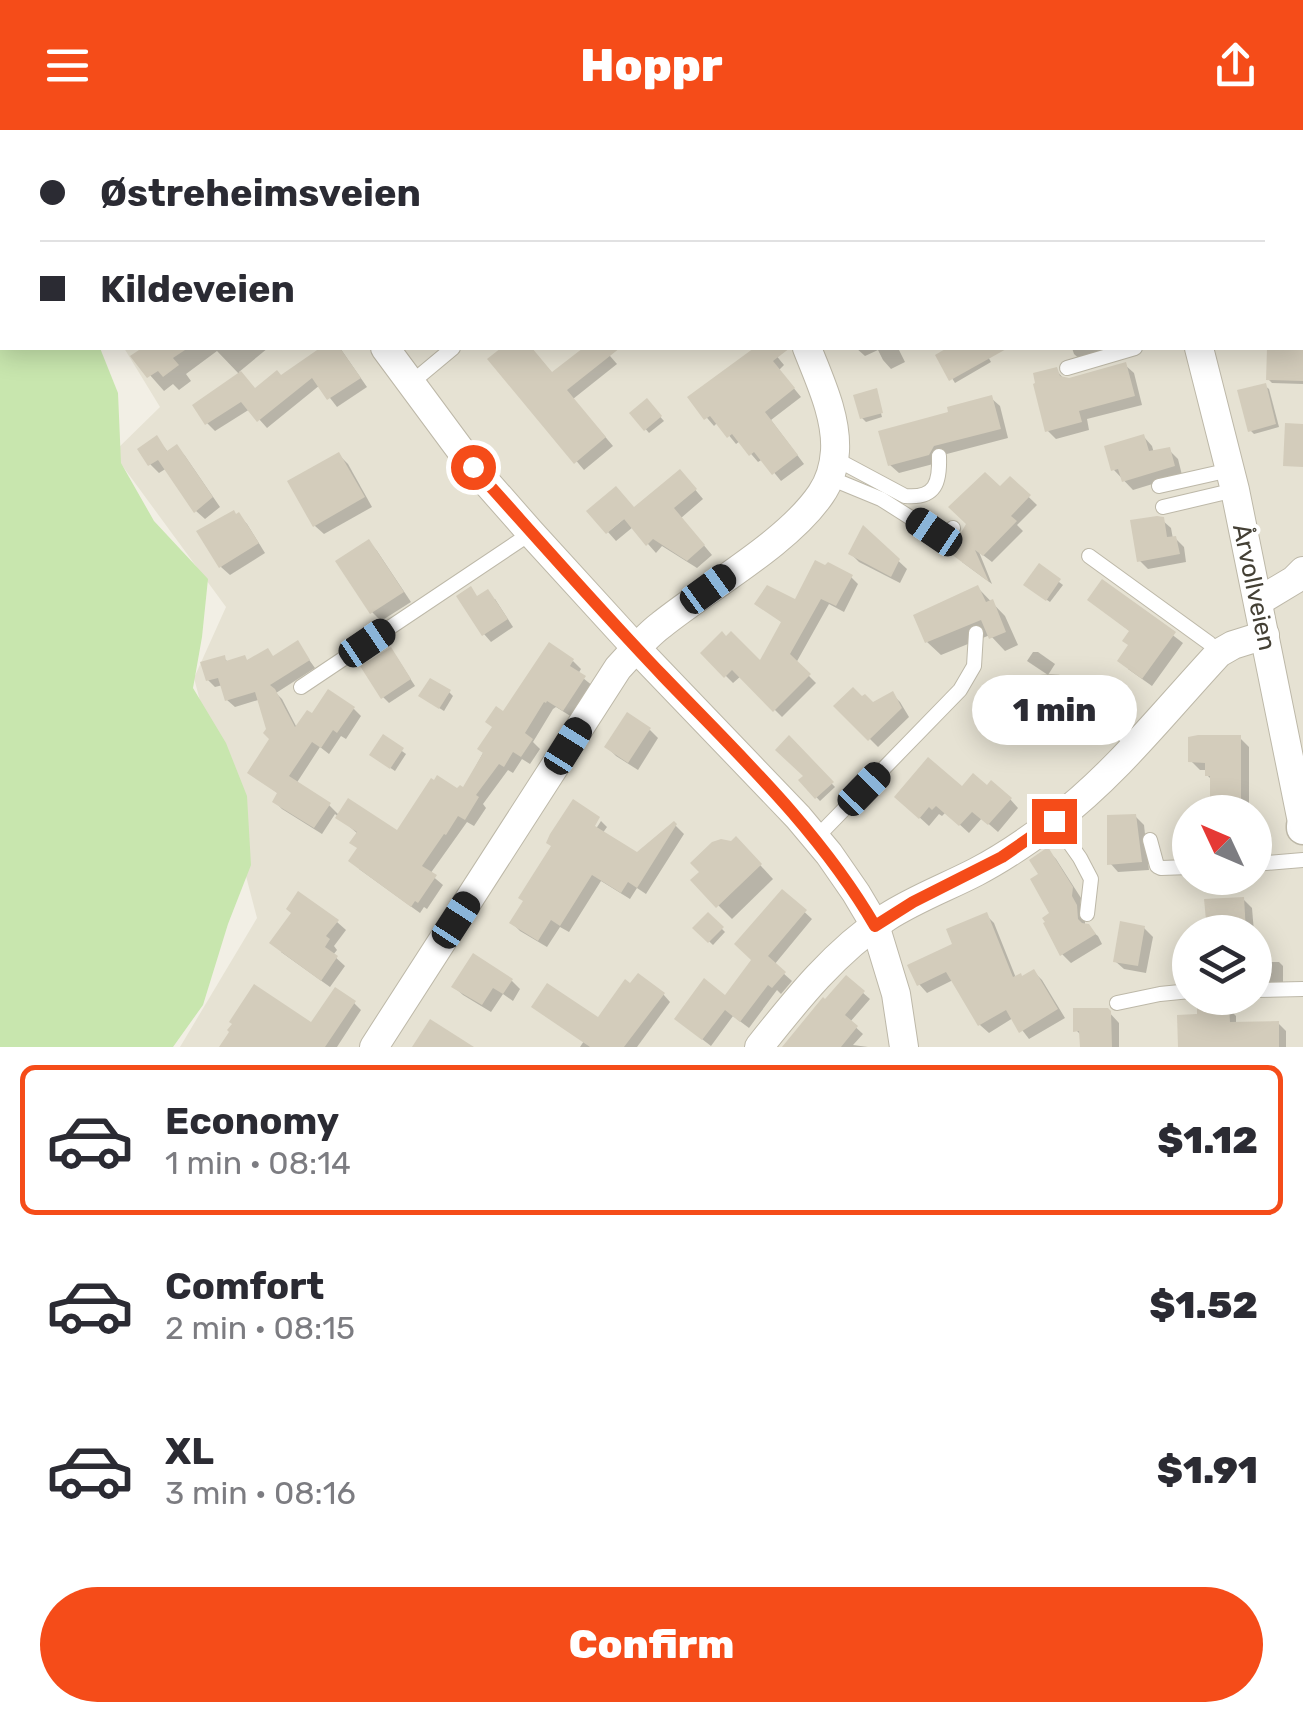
<!DOCTYPE html>
<meta charset="utf-8">
<style>
body{margin:0;font-family:Rubik,sans-serif;background:#f7f7f7;color:#2b2b33;height:100vh;display:flex;flex-direction:column;font-size:38px;white-space:nowrap}
*{box-sizing:border-box;margin:0}
p{font-size:32px;color:#7c7c81}
.icon{flex:none;width:55px;height:55px;fill:none;stroke:currentColor;stroke-width:2;stroke-linecap:round;stroke-linejoin:round}
.map{position:relative;height:917px;overflow:hidden}
.sheet{display:flex;flex-direction:column;background:#fff;flex:1}
.sheet>*{flex:none}
.guide{position:absolute;left:0px;top:0px;width:1305px;height:220px;box-shadow:0 5px 25px #0003;display:grid;align-content:center;height:220px;padding:0 40px;background:#fff}
.needle{width:65px;rotate:314deg}
.buttons{position:absolute;left:1172px;top:665px;display:grid;gap:20px}
.buttons a{display:grid;place-items:center;width:100px;height:100px;border-radius:50%;background:#fff;box-shadow:0 5px 25px #0003;font-size:50px}
.end{position:absolute;width:45px;height:45px;margin:-22px;border:12px solid #f54c19;background:#fff;box-shadow:0 0 0 5px #fff}
.from{border-radius:50%}
.bubble{position:absolute;height:70px;border-radius:35px;background:#fff;box-shadow:0 5px 25px #0003;font-size:32px;font-weight:800;line-height:70px;text-align:center}
.car{position:absolute;width:30px;height:60px;margin:-30px -15px;border-radius:12px;box-shadow:0 0 8px 2px #0007;background:linear-gradient(#222 24%,#8ab4d8 0 40%,#222 0 76%,#8ab4d8 0 86%,#222 0)}
.guide b{display:flex;align-items:center;gap:35px;height:95px;font-size:38px}
.guide b+b{border-top:2px solid #e1e1e2}
.guide i{width:25px;height:25px;background:#2b2b33}
ul{padding:18px 0 0;list-style:none}
li{display:flex;align-items:center;gap:30px;height:150px;margin:0 20px 15px;padding:0 20px;border:5px solid transparent;border-radius:15px}
li div{flex:1}
li b{display:block;font-size:38px}
li em{font-style:normal;font-weight:800}
li.on{border-color:#f54c19}
li>.icon{width:90px;height:90px;stroke-width:1.5}
.cta{display:flex;gap:20px;margin-top:auto;padding:20px 40px}
.cta a{flex:1;height:115px;border-radius:60px;background:#f54c19;color:#fff;font-size:40px;font-weight:800;line-height:115px;text-align:center}
header{display:flex;justify-content:space-between;align-items:center;height:130px;padding:0 40px;background:#f54c19;color:#fff;font-size:45px;font-weight:800}
.map>svg:first-child{display:block}
.residential{fill:#e6e2d3;fill-rule:evenodd}
.green{fill:#c8e6ae}
.shadow{fill:#0003}
.building{fill:#d3ccbb}
.lines{fill:none;stroke-linecap:round;stroke-linejoin:round}
.service-casing{stroke:#bdb8a8;stroke-width:16}
.minor-casing{stroke:#bdb8a8;stroke-width:30}
.tertiary-casing{stroke:#bdb8a8;stroke-width:35}
.service{stroke:#fff;stroke-width:14}
.minor{stroke:#fff;stroke-width:28}
.tertiary{stroke:#fff;stroke-width:32}
.route{stroke:#f54c19;stroke-width:12}
.labels{text-anchor:middle;stroke-width:8;stroke-linejoin:round;paint-order:stroke}
.street-label{font-size:25px;fill:#444035;stroke:#fff}
</style>
<header><svg class="icon" aria-label="menu" viewBox="0 0 24 24"><path d="M4 6h16M4 12h16M4 18h16"/></svg>Hoppr<svg class="icon" aria-label="share" viewBox="0 0 24 24"><path d="M12 15V3M7 8l5-5 5 5M5 13v7h14v-7"/></svg></header>
<div class="map">
<svg width="1303" height="917" viewBox="0 0 1303 917">
<rect width="100%" height="100%" fill="#f2efe5"/>
<path class="residential" d="M331,0H1303V917H180L257,788L194,548L226,477L113,323L160,277L124,218H1302V2H329ZM1190,682H1255V748H1190ZM1190,802H1255V868H1190Z"/>
<polygon class="green" points="0,0 64,0 64,2 2,2 2,218 100,218 118,263 121,333 154,391 208,449 202,507 193,558 226,613 247,666 251,735 228,794 203,875 173,917 0,917"/>
<g class="shadow">
<polygon points="520,0 544,0 546,2 522,2"/>
<polygon points="712,0 744,0 741,2 714,2"/>
<polygon points="816,0 868,0 870,2 818,2"/>
<polygon points="1039,0 1073,0 1074,2 1040,2"/>
<polygon points="1181,0 1250,0 1251,2 1175,2"/>
<polygon points="1303,211 1303,254 1272,253 1268,249 1270,218 1302,218"/>
<polygon points="138,218 268,218 239,242 256,261 281,247 325,218 340,218 367,257 337,277 320,255 267,298 250,279 215,301 207,293 240,245 217,221 186,244 191,251 179,260 173,254 164,261 134,227 141,222"/>
<polygon points="505,218 531,218 553,244 587,218 603,218 617,234 573,269 613,316 584,340 491,229"/>
<polygon points="757,218 770,218 784,235 779,240 801,267 771,290 804,334 781,351 763,329 758,332 740,311 736,314 718,292 714,296 690,268"/>
<polygon points="856,218 898,218 905,232 891,239 883,230 878,220 865,226"/>
<polygon points="952,218 983,218 991,232 955,253 938,226"/>
<polygon points="1072,218 1128,218 1082,231 1074,224"/>
<polygon points="1125,235 1134,243 1142,275 1087,289 1089,300 1056,309 1047,300 1056,240 1065,250"/>
<polygon points="1265,256 1269,259 1279,297 1254,304 1250,300"/>
<polygon points="875,262 882,287 866,292 862,288"/>
<polygon points="991,268 1000,276 1008,308 943,325 937,333 899,343 890,335"/>
<polygon points="647,272 664,291 649,303 633,284"/>
<polygon points="1144,307 1152,316 1154,323 1169,320 1178,329 1182,345 1133,360 1114,340"/>
<polygon points="156,308 169,323 177,318 185,326 220,377 205,389 196,381 167,338 159,343 150,334"/>
<polygon points="339,325 348,334 372,377 324,404 315,396 290,352"/>
<polygon points="1010,349 1037,375 1017,395 1023,401 992,432 979,422 992,454 962,432 1000,360"/>
<polygon points="688,351 703,369 681,388 712,425 697,438 662,416 656,423 633,397 616,411 608,402 635,380"/>
<polygon points="239,386 247,394 265,423 230,445 221,437"/>
<polygon points="1162,390 1171,398 1173,409 1175,408 1184,417 1186,432 1148,439 1140,431"/>
<polygon points="864,399 907,439 900,453 859,432 851,424"/>
<polygon points="369,412 377,421 411,472 381,491 372,482"/>
<polygon points="1039,437 1063,455 1050,472 1030,458"/>
<polygon points="851,447 858,454 844,482 829,474 796,533 816,553 782,587 741,546 733,553 703,523 761,534 783,493 758,474 796,473"/>
<polygon points="1103,452 1183,513 1152,556 1128,539 1131,502 1090,470"/>
<polygon points="978,458 1005,486 1018,515 1005,521 990,505 941,525 927,512"/>
<polygon points="479,468 495,469 513,497 491,512 484,504"/>
<polygon points="297,513 315,538 276,563 282,569 297,598 312,586 354,579 361,586 346,609 341,606 329,624 320,617 296,654 329,675 339,685 398,704 463,660 504,584 573,531 581,539 578,544 593,556 572,587 556,577 553,579 533,612 540,619 530,634 522,629 513,643 508,640 483,674 486,678 474,696 467,692 430,744 443,755 427,779 424,777 420,783 359,739 358,704 335,684 322,704 282,679 275,672 279,664 250,643 272,609 258,570 235,577 227,570 223,555 215,557 208,550 224,528 229,533 274,528"/>
<polygon points="1033,522 1038,522 1055,534 1048,545 1027,531"/>
<polygon points="396,526 415,556 389,573 383,567"/>
<polygon points="449,562 453,566 444,581 425,569"/>
<polygon points="892,564 900,572 909,587 878,617 837,576 873,575"/>
<polygon points="1032,568 1041,576 1047,591 1017,605 1008,597"/>
<polygon points="650,600 658,608 638,640 616,626 607,617"/>
<polygon points="384,608 406,624 395,641 376,628"/>
<polygon points="1240,608 1249,617 1249,682 1212,682 1212,650 1207,645 1207,640 1200,640 1191,631"/>
<polygon points="789,609 835,657 820,671 801,651 806,646"/>
<polygon points="987,658 1010,669 1018,678 998,702 982,688 969,703 946,682 942,686 939,684 929,696 906,675 962,660"/>
<polygon points="1135,686 1144,695 1149,740 1118,742 1110,733"/>
<polygon points="601,691 607,697 602,704 637,726 674,694 684,704 646,764 637,758 630,769 601,751 569,802 560,797 547,817 520,801 512,793 590,708"/>
<polygon points="736,709 773,749 732,789 693,750"/>
<polygon points="1048,721 1056,729 1081,768 1080,776 1085,786 1085,796 1098,806 1102,814 1071,833 1062,824 1041,745"/>
<polygon points="783,762 812,789 774,835 792,851 781,864 777,860 749,898 733,886 711,916 685,896 725,868 754,830"/>
<polygon points="1243,769 1252,778 1254,802 1212,802 1209,800"/>
<polygon points="708,785 725,802 713,815 695,798"/>
<polygon points="986,785 994,793 1016,848 1023,848 1034,842 1042,850 1065,888 1029,909 1013,888 989,903 980,895 953,850 927,863 919,854"/>
<polygon points="337,792 346,800 334,816 337,820 333,825 345,836 330,857 281,822"/>
<polygon points="1144,798 1153,807 1146,843 1124,839 1115,831"/>
<polygon points="1255,826 1255,832 1279,832 1283,836 1283,852 1261,852 1257,848 1257,836 1255,836"/>
<polygon points="846,848 870,869 850,892 863,904 853,915 868,917 799,917"/>
<polygon points="512,851 520,859 513,871 503,864 491,882 463,865 454,857"/>
<polygon points="663,864 670,872 637,917 580,917 598,890"/>
<polygon points="354,873 361,880 337,917 222,917 312,896"/>
<polygon points="1228,878 1236,886 1236,894 1278,893 1286,901 1286,917 1180,917 1200,887"/>
<polygon points="1107,880 1119,893 1119,917 1082,917 1082,906 1076,900"/>
</g>
<g class="building">
<polygon points="142,218 188,218 173,228 179,235 163,247 158,241 147,248 130,226"/>
<polygon points="320,218 340,218 361,248 327,270 312,248 257,292 241,272 205,295 192,275 241,241 255,258 277,240 281,245"/>
<polygon points="501,218 532,218 552,242 583,218 620,218 567,260 606,307 574,334 487,229"/>
<polygon points="754,218 790,218 773,231 795,258 765,282 798,325 772,345 754,322 749,326 732,304 727,308 710,286 704,290 687,267"/>
<polygon points="947,218 1008,218 949,251 935,225"/>
<polygon points="1267,218 1303,218 1303,251 1266,250"/>
<polygon points="1126,232 1135,266 1079,281 1082,292 1045,302 1033,254 1035,253 1033,243 1057,237 1060,246 1069,248"/>
<polygon points="1266,253 1276,294 1248,302 1237,260"/>
<polygon points="877,258 883,283 860,289 853,265"/>
<polygon points="992,265 1001,299 934,316 929,325 888,336 878,301 948,282 947,277"/>
<polygon points="647,268 662,286 644,301 629,283"/>
<polygon points="1285,293 1303,294 1303,337 1283,336"/>
<polygon points="1144,304 1149,321 1170,317 1175,336 1122,352 1118,339 1111,341 1104,316"/>
<polygon points="157,305 167,321 177,314 213,367 194,383 158,330 148,336 137,319"/>
<polygon points="339,322 365,367 313,397 287,351"/>
<polygon points="680,339 697,359 674,378 705,415 687,431 653,409 646,416 624,389 606,404 586,381 616,356 634,377"/>
<polygon points="985,342 1000,356 1010,346 1031,365 1011,386 1017,391 983,426 975,420 989,452 951,424 961,410 958,408 966,394 948,377"/>
<polygon points="234,380 236,384 239,382 259,413 219,438 196,401"/>
<polygon points="1157,386 1164,387 1167,407 1176,406 1180,424 1137,432 1130,390"/>
<polygon points="863,395 900,429 891,447 848,424"/>
<polygon points="369,409 404,462 370,484 335,431"/>
<polygon points="815,430 825,435 828,432 853,445 836,476 821,469 790,524 811,544 773,582 732,540 724,548 700,523 722,501 726,506 731,501 760,530 781,492 754,474 767,455 795,469"/>
<polygon points="1039,433 1061,449 1046,471 1023,455"/>
<polygon points="1102,449 1176,502 1142,549 1117,531 1128,515 1122,511 1129,501 1087,470"/>
<polygon points="978,455 986,472 993,469 1006,502 989,509 981,490 925,513 913,485"/>
<polygon points="471,456 477,466 488,459 508,489 482,506 456,466"/>
<polygon points="298,510 310,530 270,555 275,559 295,597 307,580 312,583 328,559 355,577 337,603 333,600 321,618 312,612 289,646 331,673 314,698 272,672 277,663 247,643 269,609 263,603 266,599 255,562 225,571 218,548 206,551 200,532 225,525 226,531 245,525 247,530 268,518 273,526"/>
<polygon points="549,512 574,529 570,536 586,546 563,581 547,571 546,573 544,572 525,603 533,609 521,627 513,622 504,637 499,634 476,665 479,667 465,690 458,686 446,705 444,704 422,736 437,745 418,773 415,771 411,777 348,731 357,718 349,713 357,702 335,688 348,668 397,700 431,648 434,650 437,645 457,658 460,655 463,657 483,623 477,619 492,597 485,592 496,576 503,581"/>
<polygon points="391,517 411,549 381,569 360,536"/>
<polygon points="430,548 451,560 439,579 418,566"/>
<polygon points="853,557 862,566 865,564 873,572 893,561 902,578 868,611 833,576"/>
<polygon points="1026,565 1032,565 1040,582 1006,598 998,577"/>
<polygon points="627,582 651,598 628,633 604,617"/>
<polygon points="383,604 404,618 390,639 369,625"/>
<polygon points="789,605 834,652 815,669 798,650 803,646 775,620"/>
<polygon points="1198,605 1241,605 1241,682 1210,682 1210,646 1205,646 1205,633 1188,632 1188,607"/>
<polygon points="928,627 962,656 973,643 987,655 991,650 1012,668 988,695 972,682 959,696 936,676 932,680 929,677 919,689 894,667"/>
<polygon points="573,669 600,687 595,696 637,722 674,691 677,694 637,758 628,752 621,763 592,745 560,796 551,790 538,811 509,793 523,771 518,768 551,716 546,713 550,704"/>
<polygon points="1136,684 1142,732 1107,735 1107,685"/>
<polygon points="736,706 762,734 716,778 690,750 699,742 690,733 712,712 721,709 731,711"/>
<polygon points="1048,717 1073,757 1072,766 1077,775 1078,789 1082,793 1089,794 1096,804 1060,826 1043,793 1045,792 1042,788 1049,783 1030,749 1038,744 1029,730"/>
<polygon points="782,759 807,780 768,826 786,842 772,858 768,855 740,892 725,880 702,910 674,889 704,848 725,865 751,830 734,814"/>
<polygon points="298,761 339,790 326,806 330,809 325,817 338,826 321,851 269,813 291,783 286,779"/>
<polygon points="1244,767 1246,802 1207,801 1204,769"/>
<polygon points="708,782 724,797 708,813 692,798"/>
<polygon points="987,782 1013,847 1021,843 1022,846 1034,839 1058,879 1019,903 1006,880 978,896 946,842 917,856 907,835 952,814 946,799"/>
<polygon points="1120,791 1145,796 1138,836 1113,832"/>
<polygon points="473,823 513,849 503,864 493,858 482,875 451,857"/>
<polygon points="638,843 665,863 624,917 590,917 531,877 547,853 598,887 625,849 630,853"/>
<polygon points="846,845 865,861 845,885 858,896 841,917 782,917 823,867 825,869"/>
<polygon points="254,854 311,892 335,857 356,871 325,917 219,917 229,902 227,900 232,894 229,892"/>
<polygon points="1197,876 1229,876 1230,892 1279,891 1279,917 1178,917 1177,885 1197,884"/>
<polygon points="1073,878 1108,878 1111,881 1112,917 1080,917 1079,901 1073,902"/>
<polygon points="430,889 474,917 412,917"/>
</g>
<g class="lines">
<defs>
<g id="service">
<polyline points="131,0 135,2"/>
<polyline points="605,0 609,2"/>
<polyline points="958,2 962,0"/>
<polyline points="1067,238 1135,218"/>
<polyline points="411,253 453,218"/>
<path d="M834,328L905,366C936,369 940,352 939,326"/>
<polyline points="830,348 881,369 933,402 945,404 953,398"/>
<polyline points="1159,356 1230,340"/>
<polyline points="1163,377 1235,360"/>
<polyline points="1089,426 1209,513 1219,523"/>
<path d="M1024,555C1036,554 1052,550 1063,554C1085,562 1118,600 1136,617"/>
<polyline points="301,557 531,403"/>
<polyline points="1054,691 1080,728 1091,749 1087,784"/>
<polyline points="816,708 960,560 974,536 976,503"/>
<polyline points="1150,710 1157,736 1161,738 1190,737"/>
<polyline points="1255,734 1303,730"/>
<polyline points="1255,860 1303,859"/>
<polyline points="1117,873 1160,864 1190,861"/>
</g>
<g id="minor">
<polyline points="672,0 674,2"/>
<polyline points="1112,0 1113,2"/>
<polyline points="335,2 337,0"/>
<polyline points="385,218 473,337 531,403 636,518 798,687 829,724 856,763 875,795 896,864 904,917"/>
<polyline points="1199,218 1235,360 1303,697"/>
<polyline points="1259,471 1294,450 1303,441"/>
<path d="M374,917L618,538C632,523 645,507 661,495C708,457 788,413 821,364C830,351 834,336 835,321C837,286 819,249 807,218"/>
<path d="M759,917C797,869 835,821 887,787C915,769 947,757 976,742C1003,728 1029,710 1053,692C1117,643 1165,581 1219,523L1233,515L1265,505"/>
</g>
<polyline id="tertiary" points="1303,696 1303,698"/>
</defs>
<use href="#service" class="service-casing"/>
<use href="#minor" class="minor-casing"/>
<use href="#tertiary" class="tertiary-casing"/>
<use href="#service" class="service"/>
<use href="#minor" class="minor"/>
<use href="#tertiary" class="tertiary"/>
</g>
<g class="lines">
<path class="route" d="M473,337C536,407 598,478 663,546C739,625 819,700 875,796L913,772L1002,727L1054,691"/>
</g>
<g class="labels">
<g class="street-label">
<text transform="translate(1255 457) rotate(78)" y="9">Årvollveien</text>
</g>
</g>
</svg>
<div class="buttons">
<a><svg class="needle" viewBox="-14 -14 28 28"><path d="M0-13l5 13h-10z" fill="#e53935"/><path d="M0 13l5-13h-10z" fill="#7c7c81"/></svg></a>
<a><svg class="icon" aria-label="layers" viewBox="0 0 24 24"><path d="M12 4l9 5-9 5-9-5zM3 14l9 5 9-5"/></svg></a>
</div>
<i class="end from" style="left:473px;top:337px"></i>
<i class="end" style="left:1054px;top:691px"></i>
<div class="bubble" style="left:972px;top:545px;width:165px">1 min</div>
<i class="car" style="left:934px;top:402px;rotate:304deg"></i>
<i class="car" style="left:708px;top:459px;rotate:54deg"></i>
<i class="car" style="left:367px;top:513px;rotate:56deg"></i>
<i class="car" style="left:568px;top:616px;rotate:32deg"></i>
<i class="car" style="left:864px;top:659px;rotate:44deg"></i>
<i class="car" style="left:456px;top:790px;rotate:33deg"></i>
<div class="guide">
<b><i class="from"></i>Østreheimsveien</b>
<b><i></i>Kildeveien</b>
</div>
</div>
<section class="sheet">
<ul>
<li class="on"><svg class="icon" aria-label="car" viewBox="0 0 24 24"><path d="M5 17H2v-5l4-1 3-4h7l3 4 3 1v5h-3M9 17h6M6 11h13"/><circle cx="7" cy="17" r="2"/><circle cx="17" cy="17" r="2"/></svg><div><b>Economy</b><p>1 min · 08:14</p></div><em>$1.12</em></li>
<li><svg class="icon" aria-label="car" viewBox="0 0 24 24"><path d="M5 17H2v-5l4-1 3-4h7l3 4 3 1v5h-3M9 17h6M6 11h13"/><circle cx="7" cy="17" r="2"/><circle cx="17" cy="17" r="2"/></svg><div><b>Comfort</b><p>2 min · 08:15</p></div><em>$1.52</em></li>
<li><svg class="icon" aria-label="car" viewBox="0 0 24 24"><path d="M5 17H2v-5l4-1 3-4h7l3 4 3 1v5h-3M9 17h6M6 11h13"/><circle cx="7" cy="17" r="2"/><circle cx="17" cy="17" r="2"/></svg><div><b>XL</b><p>3 min · 08:16</p></div><em>$1.91</em></li>
</ul>
<div class="cta"><a>Confirm</a></div>
</section>
